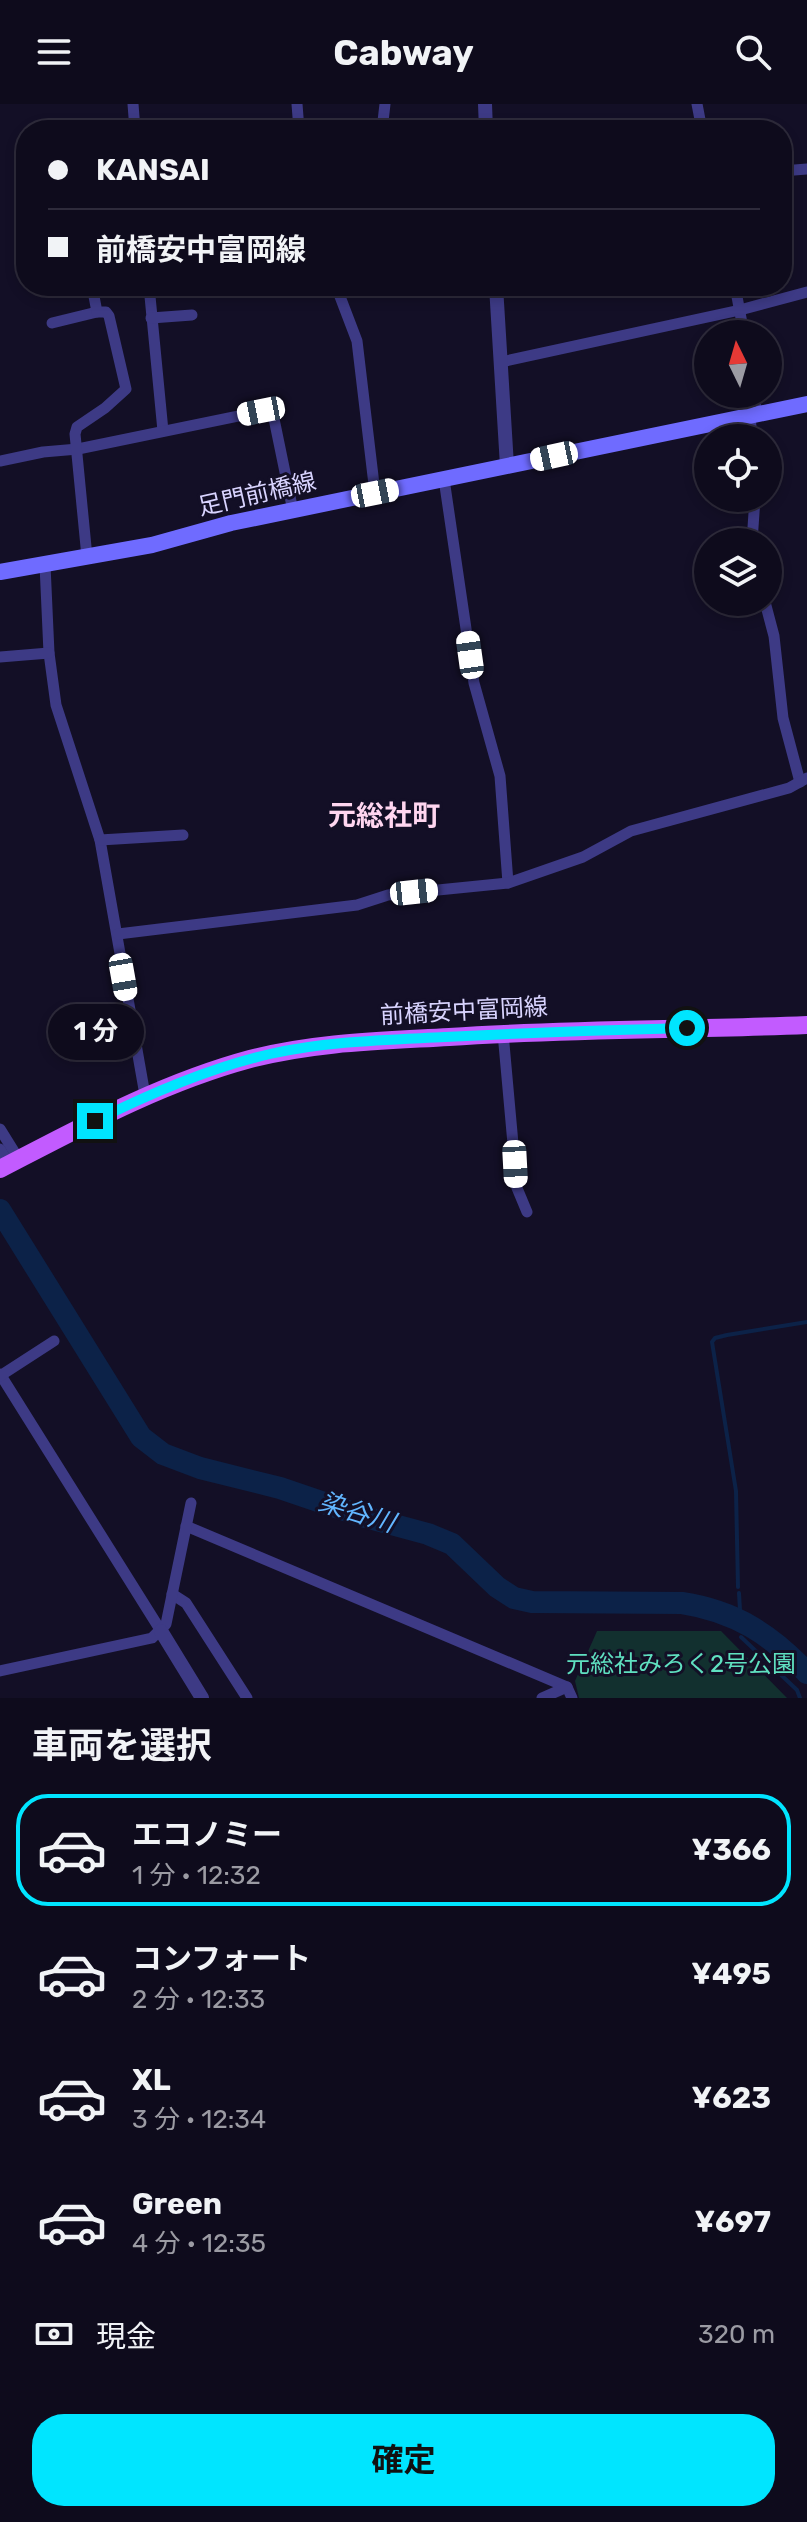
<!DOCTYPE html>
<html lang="ja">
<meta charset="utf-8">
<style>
body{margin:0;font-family:Rubik,"Noto Sans JP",sans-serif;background:#171425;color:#f1f3f6;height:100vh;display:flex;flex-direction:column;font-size:30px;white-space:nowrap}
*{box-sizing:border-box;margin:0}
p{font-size:26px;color:#9b9ba3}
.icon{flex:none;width:44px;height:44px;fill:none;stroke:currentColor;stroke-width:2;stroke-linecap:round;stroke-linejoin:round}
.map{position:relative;height:1594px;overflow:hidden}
.drawer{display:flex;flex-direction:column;background:#0e0b1c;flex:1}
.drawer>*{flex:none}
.banner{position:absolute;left:16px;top:16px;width:776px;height:176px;border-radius:32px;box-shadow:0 4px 12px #0003,0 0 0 2px #2e2b3b;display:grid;align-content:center;height:176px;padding:0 32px;background:#0e0b1c}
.needle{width:52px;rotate:355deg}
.buttons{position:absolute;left:694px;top:216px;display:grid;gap:16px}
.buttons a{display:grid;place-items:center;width:88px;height:88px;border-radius:50%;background:#0e0b1c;box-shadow:0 4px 12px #0003,0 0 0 2px #2e2b3b;font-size:40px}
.end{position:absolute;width:36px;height:36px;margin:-18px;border:10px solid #00e5ff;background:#111;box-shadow:0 0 0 4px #111}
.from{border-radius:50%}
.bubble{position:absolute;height:56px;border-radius:28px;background:#0e0b1c;box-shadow:0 4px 12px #0003,0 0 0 2px #2e2b3b;font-size:26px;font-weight:700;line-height:56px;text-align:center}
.car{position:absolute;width:24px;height:48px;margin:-24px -12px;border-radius:10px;box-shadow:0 0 6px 2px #0007;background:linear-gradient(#fff 24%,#345 0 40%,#fff 0 76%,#345 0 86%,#fff 0)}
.banner b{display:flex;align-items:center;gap:28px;height:76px;font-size:30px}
.banner b+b{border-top:2px solid #2e2b3b}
.banner i{width:20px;height:20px;background:#f1f3f6}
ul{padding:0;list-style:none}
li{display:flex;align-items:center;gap:24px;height:112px;margin:0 16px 12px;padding:0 16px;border:4px solid transparent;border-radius:32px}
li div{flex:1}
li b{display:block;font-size:30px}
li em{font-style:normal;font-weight:700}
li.active{border-color:#00e5ff}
li>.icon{width:72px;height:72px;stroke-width:1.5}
h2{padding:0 32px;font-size:36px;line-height:96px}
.pay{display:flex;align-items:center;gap:20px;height:88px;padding:0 32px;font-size:30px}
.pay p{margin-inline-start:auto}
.button{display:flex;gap:16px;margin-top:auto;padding:16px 32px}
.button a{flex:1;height:92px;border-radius:32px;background:#00e5ff;color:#111;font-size:32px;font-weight:700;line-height:92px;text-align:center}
header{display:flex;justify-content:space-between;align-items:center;height:104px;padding:0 32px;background:#0e0b1c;font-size:36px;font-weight:700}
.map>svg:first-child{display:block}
.park{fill:#12302f}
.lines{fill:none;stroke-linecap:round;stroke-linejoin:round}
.stream{stroke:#0c2248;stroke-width:4}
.river{stroke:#0c2248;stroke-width:22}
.minor{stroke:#3d3a85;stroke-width:11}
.tertiary{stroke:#3d3a85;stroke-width:14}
.secondary{stroke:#6f6bff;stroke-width:16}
.primary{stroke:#c25bff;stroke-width:18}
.route{stroke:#00e5ff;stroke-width:10}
.labels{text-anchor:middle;stroke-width:6;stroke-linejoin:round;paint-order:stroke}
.street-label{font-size:24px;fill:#d9d4ff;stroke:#130f26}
.park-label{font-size:24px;fill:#5fe0c0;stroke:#130f26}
.water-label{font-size:26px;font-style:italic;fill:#62b6ff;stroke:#130f26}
.quarter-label{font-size:28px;font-weight:bold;fill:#ffd6f0;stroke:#130f26}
</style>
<header><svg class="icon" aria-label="menu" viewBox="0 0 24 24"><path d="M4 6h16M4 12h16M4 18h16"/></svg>Cabway<svg class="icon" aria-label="search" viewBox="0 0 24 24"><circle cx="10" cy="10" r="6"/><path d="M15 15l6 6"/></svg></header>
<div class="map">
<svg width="807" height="1594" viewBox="0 0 807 1594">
<rect width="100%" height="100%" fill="#130f26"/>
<polygon class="park" points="597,1527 721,1527 787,1594 579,1594 575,1577"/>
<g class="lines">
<g class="stream">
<polyline points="738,1483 736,1387 712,1238 715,1234 727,1231 807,1218"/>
<polyline points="739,1489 741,1524"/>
<polyline points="741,1533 797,1586 800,1594"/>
</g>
<path class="river" d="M0,1106L141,1333L163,1350L200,1364L280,1384L365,1413L428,1430L452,1440L497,1483L514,1494L532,1498L682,1499C735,1507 772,1531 807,1569"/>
<g class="minor">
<polyline points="133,0 135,26"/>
<polyline points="297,0 299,26"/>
<polyline points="697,0 702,26"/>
<polyline points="382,26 385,0"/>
<polyline points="782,67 807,65"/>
<polyline points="149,182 163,327"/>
<polyline points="336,182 357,237 375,389"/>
<polyline points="735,182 744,230"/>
<polyline points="151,214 192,211"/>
<polyline points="52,219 97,208"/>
<polyline points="501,258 740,206 807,188"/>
<polyline points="754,290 757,311"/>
<polyline points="750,312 752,334"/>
<polyline points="0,357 43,348 78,345 272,305 293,407"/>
<polyline points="444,375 474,579 500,672 508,779"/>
<polyline points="752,438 755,394"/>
<polyline points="87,453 75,330 77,323 105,304 126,285 109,212 106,208 97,208 92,182"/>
<polyline points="45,461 49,549 56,601 100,736 145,991"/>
<polyline points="765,498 774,532 783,614 800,678"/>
<polyline points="0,553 49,549"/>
<polyline points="100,736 183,731"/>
<polyline points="118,830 357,801 388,791 508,779 583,753 631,727 789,684 807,674"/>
<polyline points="503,929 517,1084 527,1108"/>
<polyline points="0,1025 18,1054"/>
<polyline points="0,1045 9,1060"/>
<polyline points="0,1270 161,1527"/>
<polyline points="0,1272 54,1237"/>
<polyline points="186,1422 567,1583 572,1594"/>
<polyline points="172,1490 186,1499 247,1594"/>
<polyline points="0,1567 152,1534 166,1520 191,1399"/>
<polyline points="542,1594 567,1583"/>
</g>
<g class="tertiary">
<polyline points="485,0 486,26"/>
<polyline points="496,182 507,362"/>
<polyline points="161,1527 202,1594"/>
</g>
<polyline class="secondary" points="0,468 152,441 231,419 807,300"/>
<path class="primary" d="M0,1065C81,1023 161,979 250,955C317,938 380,937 449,933C568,925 688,926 807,921"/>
</g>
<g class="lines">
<path class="route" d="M95,1017C151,989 209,964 270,950C328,937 386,936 445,933C525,929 606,926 687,924"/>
</g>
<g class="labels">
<g class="street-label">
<text transform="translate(257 390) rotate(-13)" y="8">足門前橋線</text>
<text transform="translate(464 907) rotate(-3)" y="8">前橋安中富岡線</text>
</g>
<g class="park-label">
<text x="681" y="1568">元総社みろく2号公園</text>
</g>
<g class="water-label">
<text transform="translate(357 1408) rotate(17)" y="9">染谷川</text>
</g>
<g class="quarter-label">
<text x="384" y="721">元総社町</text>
</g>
</g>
</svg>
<div class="buttons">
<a><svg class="needle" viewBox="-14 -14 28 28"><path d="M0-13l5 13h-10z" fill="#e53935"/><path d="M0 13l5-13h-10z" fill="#9b9ba3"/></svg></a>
<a><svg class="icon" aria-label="locate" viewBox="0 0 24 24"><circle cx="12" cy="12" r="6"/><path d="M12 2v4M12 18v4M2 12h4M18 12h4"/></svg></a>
<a><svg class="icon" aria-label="layers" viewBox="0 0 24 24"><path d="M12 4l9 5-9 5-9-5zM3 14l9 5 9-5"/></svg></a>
</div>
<i class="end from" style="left:687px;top:924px"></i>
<i class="end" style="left:95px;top:1017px"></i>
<div class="bubble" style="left:48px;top:900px;width:96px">1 分</div>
<i class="car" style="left:261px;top:307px;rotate:259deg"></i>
<i class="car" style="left:554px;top:352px;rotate:258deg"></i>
<i class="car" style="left:375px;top:389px;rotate:79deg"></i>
<i class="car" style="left:470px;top:551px;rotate:352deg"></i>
<i class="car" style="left:414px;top:788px;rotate:84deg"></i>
<i class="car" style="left:123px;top:873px;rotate:170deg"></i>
<i class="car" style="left:515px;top:1060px;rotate:177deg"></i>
<div class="banner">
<b><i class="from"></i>KANSAI</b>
<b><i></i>前橋安中富岡線</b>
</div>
</div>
<section class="drawer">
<h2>車両を選択</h2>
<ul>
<li class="active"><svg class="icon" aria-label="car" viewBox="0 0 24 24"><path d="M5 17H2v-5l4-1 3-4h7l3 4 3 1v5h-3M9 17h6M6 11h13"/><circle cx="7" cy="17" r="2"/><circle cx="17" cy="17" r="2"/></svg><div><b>エコノミー</b><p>1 分 · 12:32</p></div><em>¥366</em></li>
<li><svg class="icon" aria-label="car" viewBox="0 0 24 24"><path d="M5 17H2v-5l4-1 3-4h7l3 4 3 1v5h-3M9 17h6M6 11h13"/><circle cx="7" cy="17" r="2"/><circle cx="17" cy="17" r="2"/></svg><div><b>コンフォート</b><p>2 分 · 12:33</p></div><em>¥495</em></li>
<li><svg class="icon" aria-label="car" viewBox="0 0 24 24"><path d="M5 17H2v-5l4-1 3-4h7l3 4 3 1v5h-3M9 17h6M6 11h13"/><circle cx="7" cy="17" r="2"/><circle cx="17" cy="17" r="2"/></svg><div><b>XL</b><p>3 分 · 12:34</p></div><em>¥623</em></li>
<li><svg class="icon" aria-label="car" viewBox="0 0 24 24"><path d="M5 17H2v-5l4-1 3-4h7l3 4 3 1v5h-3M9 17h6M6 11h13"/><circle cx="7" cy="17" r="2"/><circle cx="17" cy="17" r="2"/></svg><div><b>Green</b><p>4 分 · 12:35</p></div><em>¥697</em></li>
</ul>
<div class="pay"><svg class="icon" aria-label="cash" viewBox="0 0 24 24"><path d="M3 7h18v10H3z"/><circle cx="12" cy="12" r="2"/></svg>現金<p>320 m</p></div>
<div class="button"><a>確定</a></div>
</section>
